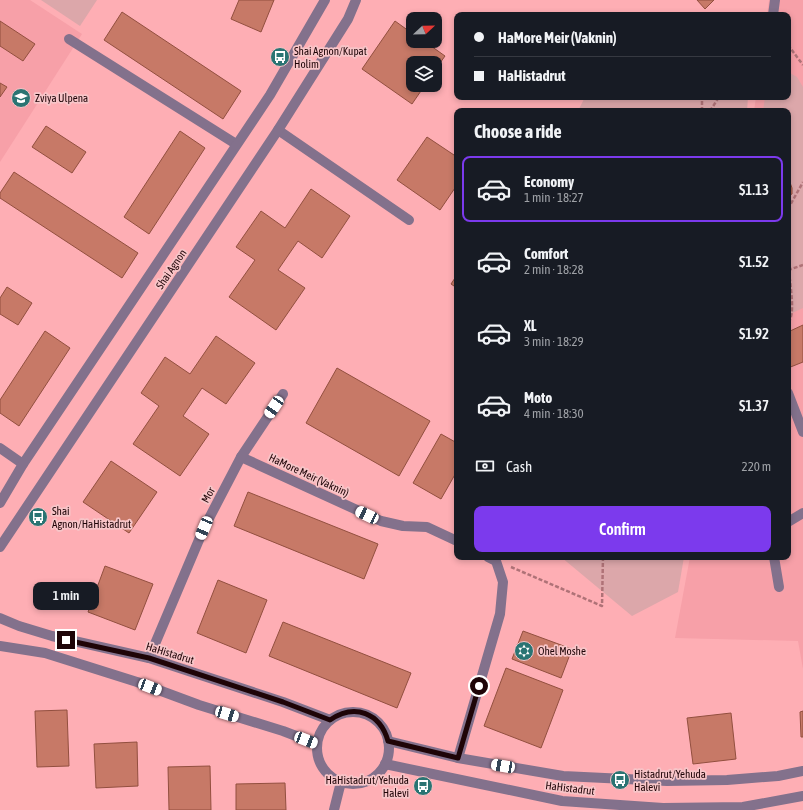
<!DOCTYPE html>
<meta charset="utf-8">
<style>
body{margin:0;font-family:"Asap Condensed",sans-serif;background:#20242c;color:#f1f3f6;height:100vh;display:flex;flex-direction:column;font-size:15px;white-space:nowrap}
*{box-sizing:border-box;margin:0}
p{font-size:13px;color:#9ea1a6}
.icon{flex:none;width:22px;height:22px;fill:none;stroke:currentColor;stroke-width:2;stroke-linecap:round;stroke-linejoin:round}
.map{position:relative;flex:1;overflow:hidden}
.side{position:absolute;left:454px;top:108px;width:337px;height:452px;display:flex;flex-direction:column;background:#171b24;border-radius:8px;box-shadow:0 2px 6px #0003}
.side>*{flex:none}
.hud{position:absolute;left:454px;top:12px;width:337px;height:88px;border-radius:8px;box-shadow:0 2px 6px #0003;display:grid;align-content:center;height:88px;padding:0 20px;background:#171b24}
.needle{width:26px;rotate:68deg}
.tools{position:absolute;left:406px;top:12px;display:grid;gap:8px}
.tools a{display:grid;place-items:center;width:36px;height:36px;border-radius:8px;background:#171b24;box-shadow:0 2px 6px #0003;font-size:20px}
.end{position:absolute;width:18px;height:18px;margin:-9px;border:5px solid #1e0407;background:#fff;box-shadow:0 0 0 2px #fff}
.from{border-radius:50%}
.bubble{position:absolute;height:28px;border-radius:8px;background:#171b24;box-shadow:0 2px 6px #0003;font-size:13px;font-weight:600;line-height:28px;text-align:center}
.car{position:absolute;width:12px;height:24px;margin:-12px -6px;border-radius:5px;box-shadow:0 0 3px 1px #0007;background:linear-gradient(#fff 24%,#345 0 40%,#fff 0 76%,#345 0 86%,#fff 0)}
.hud b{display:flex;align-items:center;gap:14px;height:38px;font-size:15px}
.hud b+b{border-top:1px solid #363941}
.hud i{width:10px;height:10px;background:#f1f3f6}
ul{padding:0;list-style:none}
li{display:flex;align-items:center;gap:12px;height:66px;margin:0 8px 6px;padding:0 12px;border:2px solid transparent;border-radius:8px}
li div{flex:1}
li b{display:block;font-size:15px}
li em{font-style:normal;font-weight:600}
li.selected{border-color:#7c3aed}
li>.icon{width:36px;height:36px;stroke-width:1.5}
h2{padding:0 20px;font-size:18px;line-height:48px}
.pay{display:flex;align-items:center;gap:10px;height:44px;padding:0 20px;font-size:15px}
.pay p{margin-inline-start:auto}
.cta{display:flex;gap:8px;margin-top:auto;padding:8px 20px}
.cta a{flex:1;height:46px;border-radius:8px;background:#7c3aed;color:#fff;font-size:16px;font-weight:600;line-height:46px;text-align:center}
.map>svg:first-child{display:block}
.built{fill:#f7a0a8}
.green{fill:#dca7aa}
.building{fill:#c77967;stroke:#924f3f}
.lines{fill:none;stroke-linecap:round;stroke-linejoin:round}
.path{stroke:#af7277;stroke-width:2.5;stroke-dasharray:4 2;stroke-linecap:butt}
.minor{stroke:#83718c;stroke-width:10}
.route{stroke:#1e0407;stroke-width:5}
.labels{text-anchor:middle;stroke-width:3.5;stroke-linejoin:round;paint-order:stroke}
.poi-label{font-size:11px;fill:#1e0407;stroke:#f7c5c8;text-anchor:start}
.street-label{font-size:11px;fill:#1e0407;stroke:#f7c5c8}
</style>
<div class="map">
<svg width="803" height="810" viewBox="0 0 803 810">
<rect width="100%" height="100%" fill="#feaeb4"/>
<g class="built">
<polygon points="0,0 30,0 82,34 0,162"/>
<polygon points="769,0 803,0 803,669 798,641 675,638 690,557 788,557 788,111 754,111 756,97 788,97 788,15 767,15"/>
</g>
<g class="green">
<polygon points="41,0 97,0 80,26"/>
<polygon points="788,72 797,77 803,87 803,308 788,315 788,111 763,111 765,97 788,97"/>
<polygon points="585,97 748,97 747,111 578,111"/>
<polygon points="561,557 684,557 678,592 632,616"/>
</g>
<g class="building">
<polygon points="239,0 274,0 261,32 231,19"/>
<polygon points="697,0 714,0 705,9"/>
<polygon points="122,12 241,91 223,119 104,40"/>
<polygon points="0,21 35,44 23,61 0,46"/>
<polygon points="395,21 413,34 413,41 424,41 445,56 435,70 435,63 413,63 413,85 425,85 412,104 362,69"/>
<polygon points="0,83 7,87 0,97"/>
<polygon points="46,126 86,152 72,173 32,147"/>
<polygon points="180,131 205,148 149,234 124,217"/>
<polygon points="427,137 457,157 457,185 440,210 397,180"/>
<polygon points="14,172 138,253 122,278 0,198 0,193"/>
<polygon points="788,177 792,188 792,194 788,196"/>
<polygon points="311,189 350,216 322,258 298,241 278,270 305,288 276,330 229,297 255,260 236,247 261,211 285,228"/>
<polygon points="457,275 457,288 451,284"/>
<polygon points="7,287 32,303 18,325 0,314 0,298"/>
<polygon points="803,325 803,362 788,368 788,332"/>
<polygon points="45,331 70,348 19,426 0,413 0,400"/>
<polygon points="216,336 255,363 226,404 202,388 183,416 209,434 180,476 133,444 159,406 141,393 165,357 190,374"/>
<polygon points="337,368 430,421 399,476 306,423"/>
<polygon points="441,434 457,443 457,471 441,499 413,483"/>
<polygon points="111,461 157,492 129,533 83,502"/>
<polygon points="248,492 378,544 364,579 234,526"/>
<polygon points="105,566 153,584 135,630 88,612"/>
<polygon points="218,580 267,600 246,653 197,633"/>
<polygon points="283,622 411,673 397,708 269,656"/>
<polygon points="523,631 572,649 561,678 512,659"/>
<polygon points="506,668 563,690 541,748 484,726"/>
<polygon points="67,710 69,766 37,767 35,711"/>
<polygon points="803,711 803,737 801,737 800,712"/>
<polygon points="731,713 736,759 693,764 687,718"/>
<polygon points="137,742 138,786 96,788 94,744"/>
<polygon points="210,766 211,810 169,810 168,767"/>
<polygon points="285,783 286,810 236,810 236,784"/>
</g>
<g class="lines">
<g class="path">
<polyline points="788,45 803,65"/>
<polyline points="702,111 702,97"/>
<polyline points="710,111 719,97"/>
<polyline points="788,209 803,182"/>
<polyline points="788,270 803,265"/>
<path d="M788,278L790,280C791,292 795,315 788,323"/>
<polyline points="511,567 602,606 603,557"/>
</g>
<g class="minor">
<polyline points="773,15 775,0"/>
<polyline points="69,39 236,144"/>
<polyline points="278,130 409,220"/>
<polyline points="788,393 803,432"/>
<polyline points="0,448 23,464"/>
<polyline points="241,457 381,521 403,526 427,527 457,541"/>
<polyline points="0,503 23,464 270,95 325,0"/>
<polyline points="788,522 803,513"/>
<polyline points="0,547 278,130 348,19 356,0"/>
<polyline points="774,557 779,587"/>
<polyline points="0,618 19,626 52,636 149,658 283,702 330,720"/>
<polyline points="0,646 45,653 137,682 199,705 283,731 317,744"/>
<polyline points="149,658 204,528 241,457 283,394"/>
<circle cx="353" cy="748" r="36"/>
<polyline points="388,741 458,758 563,776 667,781 727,780 778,776 803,771"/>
<polyline points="458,758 500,614 503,582 496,561 488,557"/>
<polyline points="385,764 562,801 663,808 743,807 803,796"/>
<polyline points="334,810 341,782"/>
</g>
</g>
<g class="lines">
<path class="route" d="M66,640L149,658L283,702L330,720C355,703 380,713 388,741L458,758L479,686"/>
</g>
<defs>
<symbol id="bus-disc" viewBox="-11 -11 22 22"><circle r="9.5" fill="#2a7473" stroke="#f7c5c8"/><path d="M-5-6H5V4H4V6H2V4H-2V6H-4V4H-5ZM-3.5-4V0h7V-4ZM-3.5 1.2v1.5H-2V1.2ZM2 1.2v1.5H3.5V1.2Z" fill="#fff"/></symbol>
<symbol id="school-disc" viewBox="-11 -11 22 22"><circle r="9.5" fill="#2a7473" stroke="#f7c5c8"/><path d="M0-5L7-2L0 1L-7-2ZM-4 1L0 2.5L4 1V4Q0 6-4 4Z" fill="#fff"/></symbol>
<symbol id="synagogue-disc" viewBox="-11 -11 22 22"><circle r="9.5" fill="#2a7473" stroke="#f7c5c8"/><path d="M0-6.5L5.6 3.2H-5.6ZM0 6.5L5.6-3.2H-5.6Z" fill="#fff"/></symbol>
</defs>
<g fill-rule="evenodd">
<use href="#bus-disc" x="269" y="46" width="22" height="22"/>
<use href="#school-disc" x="10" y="87" width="22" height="22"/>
<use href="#bus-disc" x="27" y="506" width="22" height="22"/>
<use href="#synagogue-disc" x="513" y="640" width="22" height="22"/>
<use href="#bus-disc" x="609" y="769" width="22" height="22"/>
<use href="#bus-disc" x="412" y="775" width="22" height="22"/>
</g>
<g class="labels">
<g class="poi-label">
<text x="294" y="55">Shai Agnon/Kupat<tspan x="294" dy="13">Holim</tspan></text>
<text x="35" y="102">Zviya Ulpena</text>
<text x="52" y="515">Shai<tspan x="52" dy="13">Agnon/HaHistadrut</tspan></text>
<text x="538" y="655">Ohel Moshe</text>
<text x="634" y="778">Histadrut/Yehuda<tspan x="634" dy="13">Halevi</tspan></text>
<text x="409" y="784" text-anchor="end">HaHistadrut/Yehuda<tspan x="409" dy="13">Halevi</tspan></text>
</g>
<g class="street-label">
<text transform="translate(171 269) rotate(-56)" y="4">Shai Agnon</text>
<text transform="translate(309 475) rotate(25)" y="4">HaMore Meir (Vaknin)</text>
<text transform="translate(208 495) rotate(-62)" y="4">Mor</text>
<text transform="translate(170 653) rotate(17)" y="4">HaHistadrut</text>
<text transform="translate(570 788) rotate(7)" y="4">HaHistadrut</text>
</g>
</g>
</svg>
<div class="tools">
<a><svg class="needle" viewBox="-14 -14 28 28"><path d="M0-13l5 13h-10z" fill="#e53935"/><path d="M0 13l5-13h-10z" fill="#9ea1a6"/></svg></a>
<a><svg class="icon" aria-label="layers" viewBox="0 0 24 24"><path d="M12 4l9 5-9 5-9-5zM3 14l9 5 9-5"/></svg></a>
</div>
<i class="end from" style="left:479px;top:686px"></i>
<i class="end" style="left:66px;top:640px"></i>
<div class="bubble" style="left:33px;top:582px;width:66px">1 min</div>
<i class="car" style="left:274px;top:407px;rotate:214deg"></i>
<i class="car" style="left:367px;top:515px;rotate:295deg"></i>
<i class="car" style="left:204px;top:528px;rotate:203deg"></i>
<i class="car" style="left:150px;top:687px;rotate:111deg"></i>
<i class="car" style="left:227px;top:714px;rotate:107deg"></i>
<i class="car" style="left:306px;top:740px;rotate:111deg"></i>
<i class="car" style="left:503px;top:766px;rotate:280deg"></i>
<div class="hud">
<b><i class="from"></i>HaMore Meir (Vaknin)</b>
<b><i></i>HaHistadrut</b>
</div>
<section class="side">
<h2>Choose a ride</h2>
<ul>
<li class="selected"><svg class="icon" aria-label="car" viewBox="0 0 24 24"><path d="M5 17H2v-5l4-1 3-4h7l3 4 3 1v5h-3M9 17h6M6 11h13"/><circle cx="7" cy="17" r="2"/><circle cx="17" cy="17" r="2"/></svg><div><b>Economy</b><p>1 min · 18:27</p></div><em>$1.13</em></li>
<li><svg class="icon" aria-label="car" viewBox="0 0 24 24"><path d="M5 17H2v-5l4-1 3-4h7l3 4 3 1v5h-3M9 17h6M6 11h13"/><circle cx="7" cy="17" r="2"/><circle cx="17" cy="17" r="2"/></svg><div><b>Comfort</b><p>2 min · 18:28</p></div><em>$1.52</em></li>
<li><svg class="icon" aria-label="car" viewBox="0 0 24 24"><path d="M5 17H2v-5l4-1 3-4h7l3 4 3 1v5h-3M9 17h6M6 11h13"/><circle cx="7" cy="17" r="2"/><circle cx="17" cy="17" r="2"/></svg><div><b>XL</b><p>3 min · 18:29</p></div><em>$1.92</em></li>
<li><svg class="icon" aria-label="car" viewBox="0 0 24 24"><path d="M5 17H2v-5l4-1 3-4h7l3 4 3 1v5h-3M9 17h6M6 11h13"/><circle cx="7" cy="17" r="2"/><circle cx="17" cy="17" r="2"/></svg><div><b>Moto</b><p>4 min · 18:30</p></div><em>$1.37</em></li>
</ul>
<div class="pay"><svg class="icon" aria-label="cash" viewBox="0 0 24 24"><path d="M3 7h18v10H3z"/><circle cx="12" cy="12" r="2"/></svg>Cash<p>220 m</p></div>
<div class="cta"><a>Confirm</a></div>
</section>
</div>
